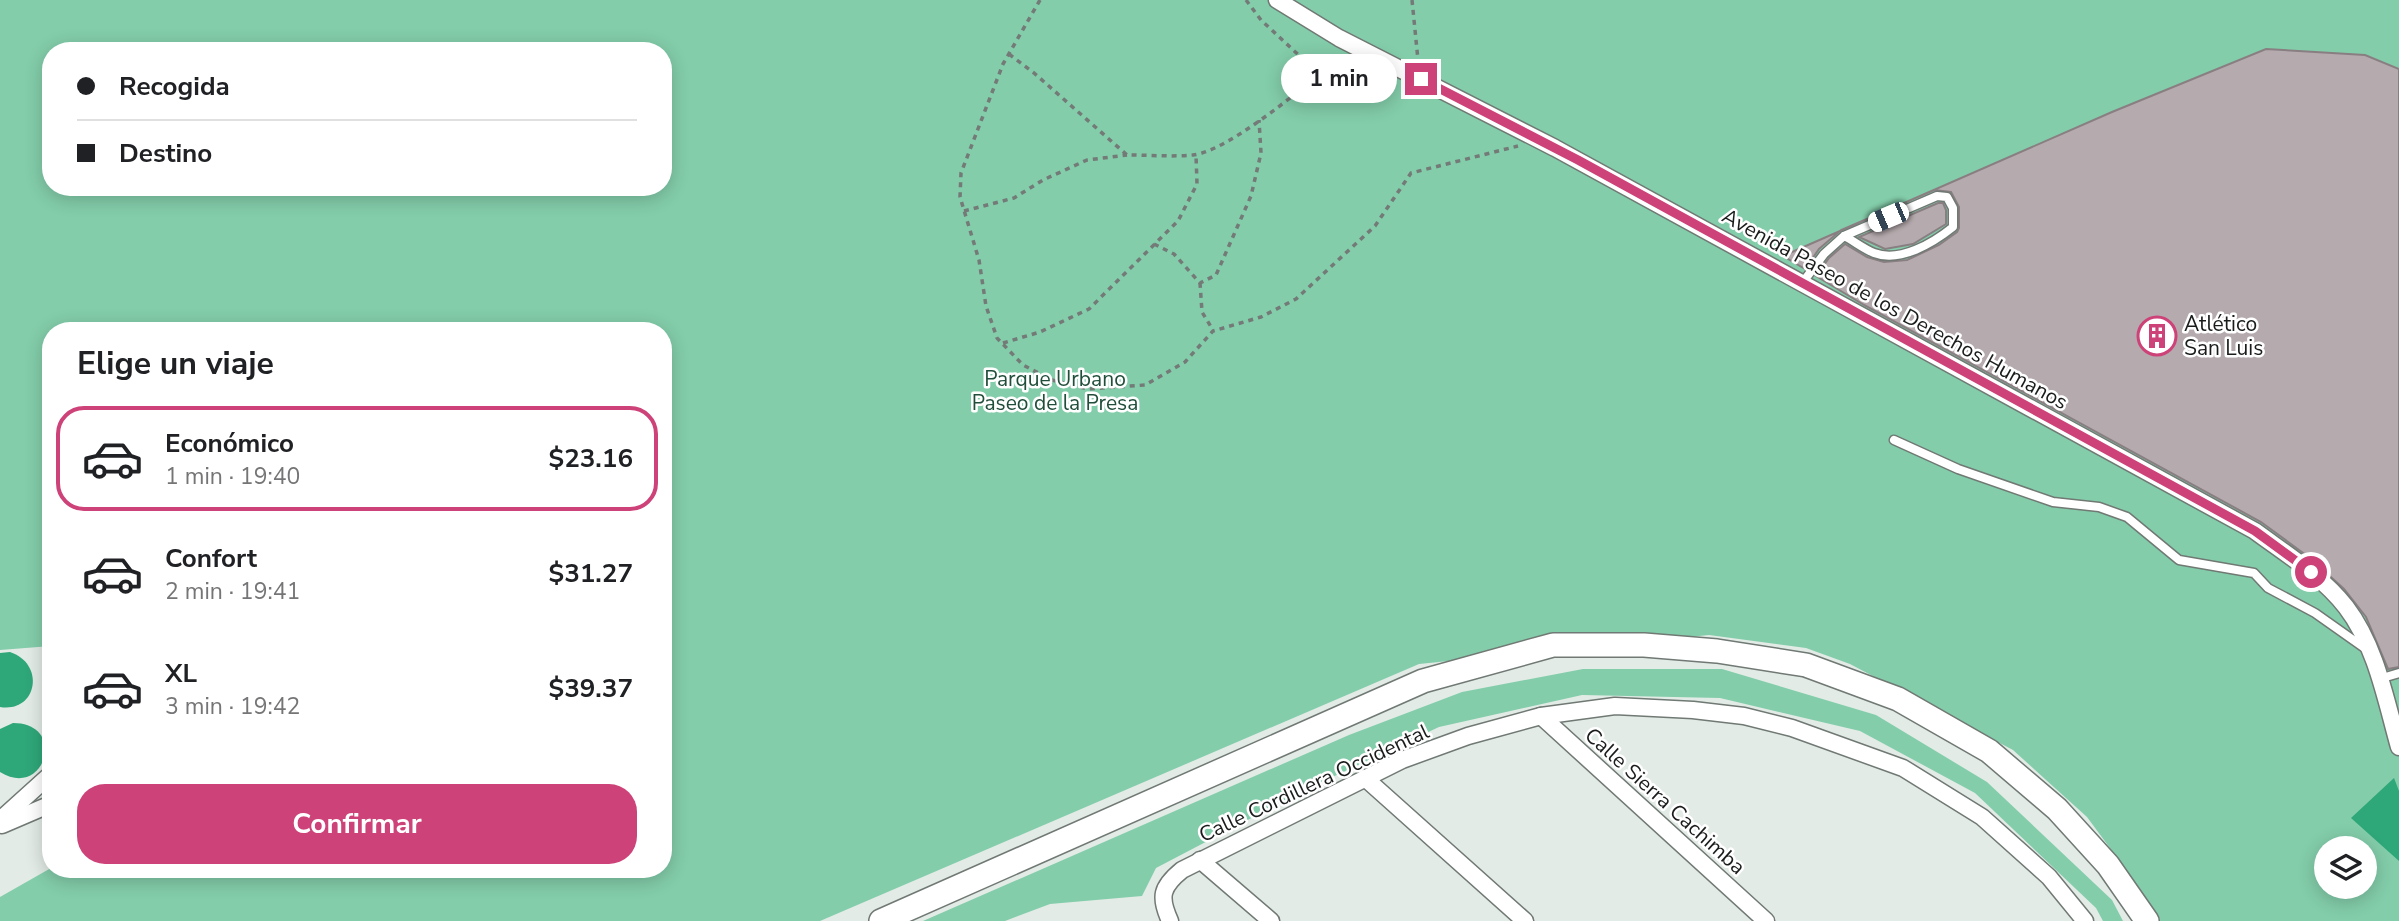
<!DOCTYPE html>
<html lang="es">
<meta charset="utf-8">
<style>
body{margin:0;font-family:"Nunito Sans",sans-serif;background:#f6f6f6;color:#202124;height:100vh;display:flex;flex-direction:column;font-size:26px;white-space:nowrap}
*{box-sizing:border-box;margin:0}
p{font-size:23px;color:#757577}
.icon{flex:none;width:38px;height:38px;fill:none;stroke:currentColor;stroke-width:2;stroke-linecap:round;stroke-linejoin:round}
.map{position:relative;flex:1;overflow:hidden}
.drawer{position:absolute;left:42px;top:322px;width:630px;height:556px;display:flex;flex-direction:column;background:#fff;border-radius:28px;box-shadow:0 4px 18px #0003}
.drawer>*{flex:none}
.banner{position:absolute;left:42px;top:42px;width:630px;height:154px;border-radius:28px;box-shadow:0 4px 18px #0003;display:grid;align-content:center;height:154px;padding:0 35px;background:#fff}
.controls{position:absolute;left:2314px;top:836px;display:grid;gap:14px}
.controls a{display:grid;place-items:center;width:63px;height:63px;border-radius:50%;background:#fff;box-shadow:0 4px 18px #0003;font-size:35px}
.end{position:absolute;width:32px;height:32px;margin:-16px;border:9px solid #cd4278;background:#fff;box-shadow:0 0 0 4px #fff}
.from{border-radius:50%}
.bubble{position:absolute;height:49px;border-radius:24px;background:#fff;box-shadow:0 4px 18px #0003;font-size:23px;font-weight:700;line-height:49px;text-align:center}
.car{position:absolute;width:21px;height:42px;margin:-21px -10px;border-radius:9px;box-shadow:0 0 5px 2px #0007;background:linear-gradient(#fff 24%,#345 0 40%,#fff 0 76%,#345 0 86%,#fff 0)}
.banner b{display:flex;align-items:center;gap:24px;height:66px;font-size:26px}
.banner b+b{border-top:2px solid #e0e0e0}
.banner i{width:18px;height:18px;background:#202124}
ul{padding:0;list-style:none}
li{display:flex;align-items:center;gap:21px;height:105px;margin:0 14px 10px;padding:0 21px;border:4px solid transparent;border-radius:28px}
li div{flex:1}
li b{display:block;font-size:26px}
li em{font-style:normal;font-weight:700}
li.current{border-color:#cd4278}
li>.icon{width:63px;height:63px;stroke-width:1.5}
h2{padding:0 35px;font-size:32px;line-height:84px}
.button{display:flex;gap:14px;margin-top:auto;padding:14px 35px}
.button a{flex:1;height:80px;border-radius:28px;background:#cd4278;color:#fff;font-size:28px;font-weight:700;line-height:80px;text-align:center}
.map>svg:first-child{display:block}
.green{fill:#83cdaa;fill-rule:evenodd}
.water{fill:#2ea779}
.building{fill:#b5aaad;stroke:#897f82;stroke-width:2}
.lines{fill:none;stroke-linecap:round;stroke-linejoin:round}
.lane-casing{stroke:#707974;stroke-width:11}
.street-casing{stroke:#707974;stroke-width:19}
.primary-casing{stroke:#707974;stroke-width:26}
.path{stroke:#747a77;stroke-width:3.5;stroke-dasharray:5 5;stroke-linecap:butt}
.lane{stroke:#fff;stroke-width:8}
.street{stroke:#fff;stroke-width:16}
.primary{stroke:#fff;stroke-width:23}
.route{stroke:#cd4278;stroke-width:9}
.labels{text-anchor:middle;stroke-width:5;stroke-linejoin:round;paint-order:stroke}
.street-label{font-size:21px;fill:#191c1a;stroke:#fff}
.poi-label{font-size:21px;fill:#191c1a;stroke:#fff;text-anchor:start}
.park-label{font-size:21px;fill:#204e3a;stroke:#fff}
</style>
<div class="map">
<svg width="2399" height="921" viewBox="0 0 2399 921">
<rect width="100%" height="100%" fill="#e2ebe6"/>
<g class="green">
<path d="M0,0H2399V921H2155L2124,867L2087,817L2013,750L1850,664L1806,648L1709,635L1419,664L820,921H0V897L51,868V870H663V331H51V646L0,650ZM51,51H663V187H51ZM2326,849H2364V887H2326Z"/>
<polygon points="1583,669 1722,669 1876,715 1987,782 2112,900 2123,921 2103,921 2096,908 1975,793 1860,731 1720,698 1582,695 1439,727 1309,788 1156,868 1142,896 1050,904 1005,921 923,921 1349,735 1462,692"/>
</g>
<g class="water">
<path d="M10,652C46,664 37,713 0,707V653Z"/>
<path d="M13,723C68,723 45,800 0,772V729Z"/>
<polygon points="2394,778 2399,791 2399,861 2351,818"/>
</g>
<g class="building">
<polygon points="2266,49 2365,55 2399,69 2399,667 2388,669 2366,617 2344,589 2310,558 2261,522 1864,305 1816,276 1829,258 1845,244 1867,257 1884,262 1907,260 1939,245 1957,232 1959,228 1959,207 1951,192 1934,190 1841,230 1819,249 1805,269 1783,256 2112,112"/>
<polygon points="1938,203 1943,203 1946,210 1946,224 1913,244 1885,249 1859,237"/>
</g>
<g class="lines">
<defs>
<g id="lane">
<path d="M1803,282L1824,254L1844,236L1937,196L1947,197L1953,208V227C1933,243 1900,263 1874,253C1864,249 1854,241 1844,236"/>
<polyline points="1894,440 1958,469 2053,502 2099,507 2127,517 2179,560 2254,573 2268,588 2315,613 2366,649"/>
<polyline points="2379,679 2399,673"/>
</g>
<g id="street">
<path d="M1277,0L1339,38L1555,148L2255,531C2286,554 2322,576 2346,607C2376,646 2386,701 2399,747"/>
<polyline points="1541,716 1766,921"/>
<polyline points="1365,778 1525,921"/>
<polyline points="0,820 51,774"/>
<polyline points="2,825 51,804"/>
<polyline points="1200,860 1271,921"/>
<path d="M1170,921C1159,897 1161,887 1182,870L1402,760L1468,736L1541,716L1615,706L1693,710L1744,716L1792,728L1903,768L1982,817L2049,877L2085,921"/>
</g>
<polyline id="primary" points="881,921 1423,681 1553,645 1644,645 1717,651 1806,665 1898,699 1989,751 2057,809 2108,865 2147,921"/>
</defs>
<use href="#lane" class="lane-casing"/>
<use href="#street" class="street-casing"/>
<use href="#primary" class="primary-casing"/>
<g class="path">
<polyline points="1040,0 1003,64 961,173 960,197 979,260 986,306 997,338 1023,365 1052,380 1088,389 1145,385 1185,362 1213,331 1261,317 1296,299 1375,226 1411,173 1518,146"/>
<polyline points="1246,0 1261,20 1319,74"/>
<polyline points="1412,0 1418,60"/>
<path d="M1009,54L1034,73L1127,155C1149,155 1172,157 1193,155C1230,151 1311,81 1342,56"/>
<polyline points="964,211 1014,198 1043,180 1087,160 1127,155"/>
<polyline points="1154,244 1174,254 1200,283 1216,275 1251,196 1261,153 1259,120"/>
<polyline points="1200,283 1202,312 1213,330"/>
<polyline points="1003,343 1040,332 1089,309 1178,221 1197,184 1196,155"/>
</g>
<use href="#lane" class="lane"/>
<use href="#street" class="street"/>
<use href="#primary" class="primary"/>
</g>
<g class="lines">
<polyline class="route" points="1421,79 1578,160 2255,531 2311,572"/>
</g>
<defs>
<symbol id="building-ring" viewBox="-11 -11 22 22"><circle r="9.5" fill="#fff" stroke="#cd4278" stroke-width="1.5"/><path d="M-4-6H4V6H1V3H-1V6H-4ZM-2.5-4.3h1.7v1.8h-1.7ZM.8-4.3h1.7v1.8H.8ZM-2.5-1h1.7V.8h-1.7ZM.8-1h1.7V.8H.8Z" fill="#cd4278"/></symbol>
</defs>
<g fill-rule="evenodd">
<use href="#building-ring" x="2135" y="314" width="44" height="44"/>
</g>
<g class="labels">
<g class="street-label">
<text transform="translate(1895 309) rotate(29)" y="7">Avenida Paseo de los Derechos Humanos</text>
<text transform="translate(1314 783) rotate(-25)" y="7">Calle Cordillera Occidental</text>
<text transform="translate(1665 801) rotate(42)" y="7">Calle Sierra Cachimba</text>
</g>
<g class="poi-label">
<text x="2184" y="331">Atlético<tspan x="2184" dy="24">San Luis</tspan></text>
</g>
<g class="park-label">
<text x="1055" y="386">Parque Urbano<tspan x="1055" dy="24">Paseo de la Presa</tspan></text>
</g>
</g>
</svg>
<div class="controls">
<a><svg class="icon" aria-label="layers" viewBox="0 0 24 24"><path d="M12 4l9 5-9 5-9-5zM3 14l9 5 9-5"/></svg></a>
</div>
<i class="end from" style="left:2311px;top:572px"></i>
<i class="end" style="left:1421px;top:79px"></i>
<div class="bubble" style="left:1281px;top:54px;width:116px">1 min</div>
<i class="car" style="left:1888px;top:217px;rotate:247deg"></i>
<div class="banner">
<b><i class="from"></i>Recogida</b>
<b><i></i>Destino</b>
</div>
<section class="drawer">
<h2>Elige un viaje</h2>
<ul>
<li class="current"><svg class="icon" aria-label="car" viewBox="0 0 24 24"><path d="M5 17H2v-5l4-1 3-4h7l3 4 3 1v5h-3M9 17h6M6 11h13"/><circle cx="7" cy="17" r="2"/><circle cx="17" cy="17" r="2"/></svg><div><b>Económico</b><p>1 min · 19:40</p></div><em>$23.16</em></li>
<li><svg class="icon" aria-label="car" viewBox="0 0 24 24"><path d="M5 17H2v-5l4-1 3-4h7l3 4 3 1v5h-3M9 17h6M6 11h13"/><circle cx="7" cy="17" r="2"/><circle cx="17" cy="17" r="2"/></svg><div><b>Confort</b><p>2 min · 19:41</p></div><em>$31.27</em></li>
<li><svg class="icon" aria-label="car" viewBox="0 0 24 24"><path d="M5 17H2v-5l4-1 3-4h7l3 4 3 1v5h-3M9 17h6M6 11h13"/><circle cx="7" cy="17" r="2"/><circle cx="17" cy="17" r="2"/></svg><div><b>XL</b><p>3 min · 19:42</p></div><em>$39.37</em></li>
</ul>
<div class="button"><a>Confirmar</a></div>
</section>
</div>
